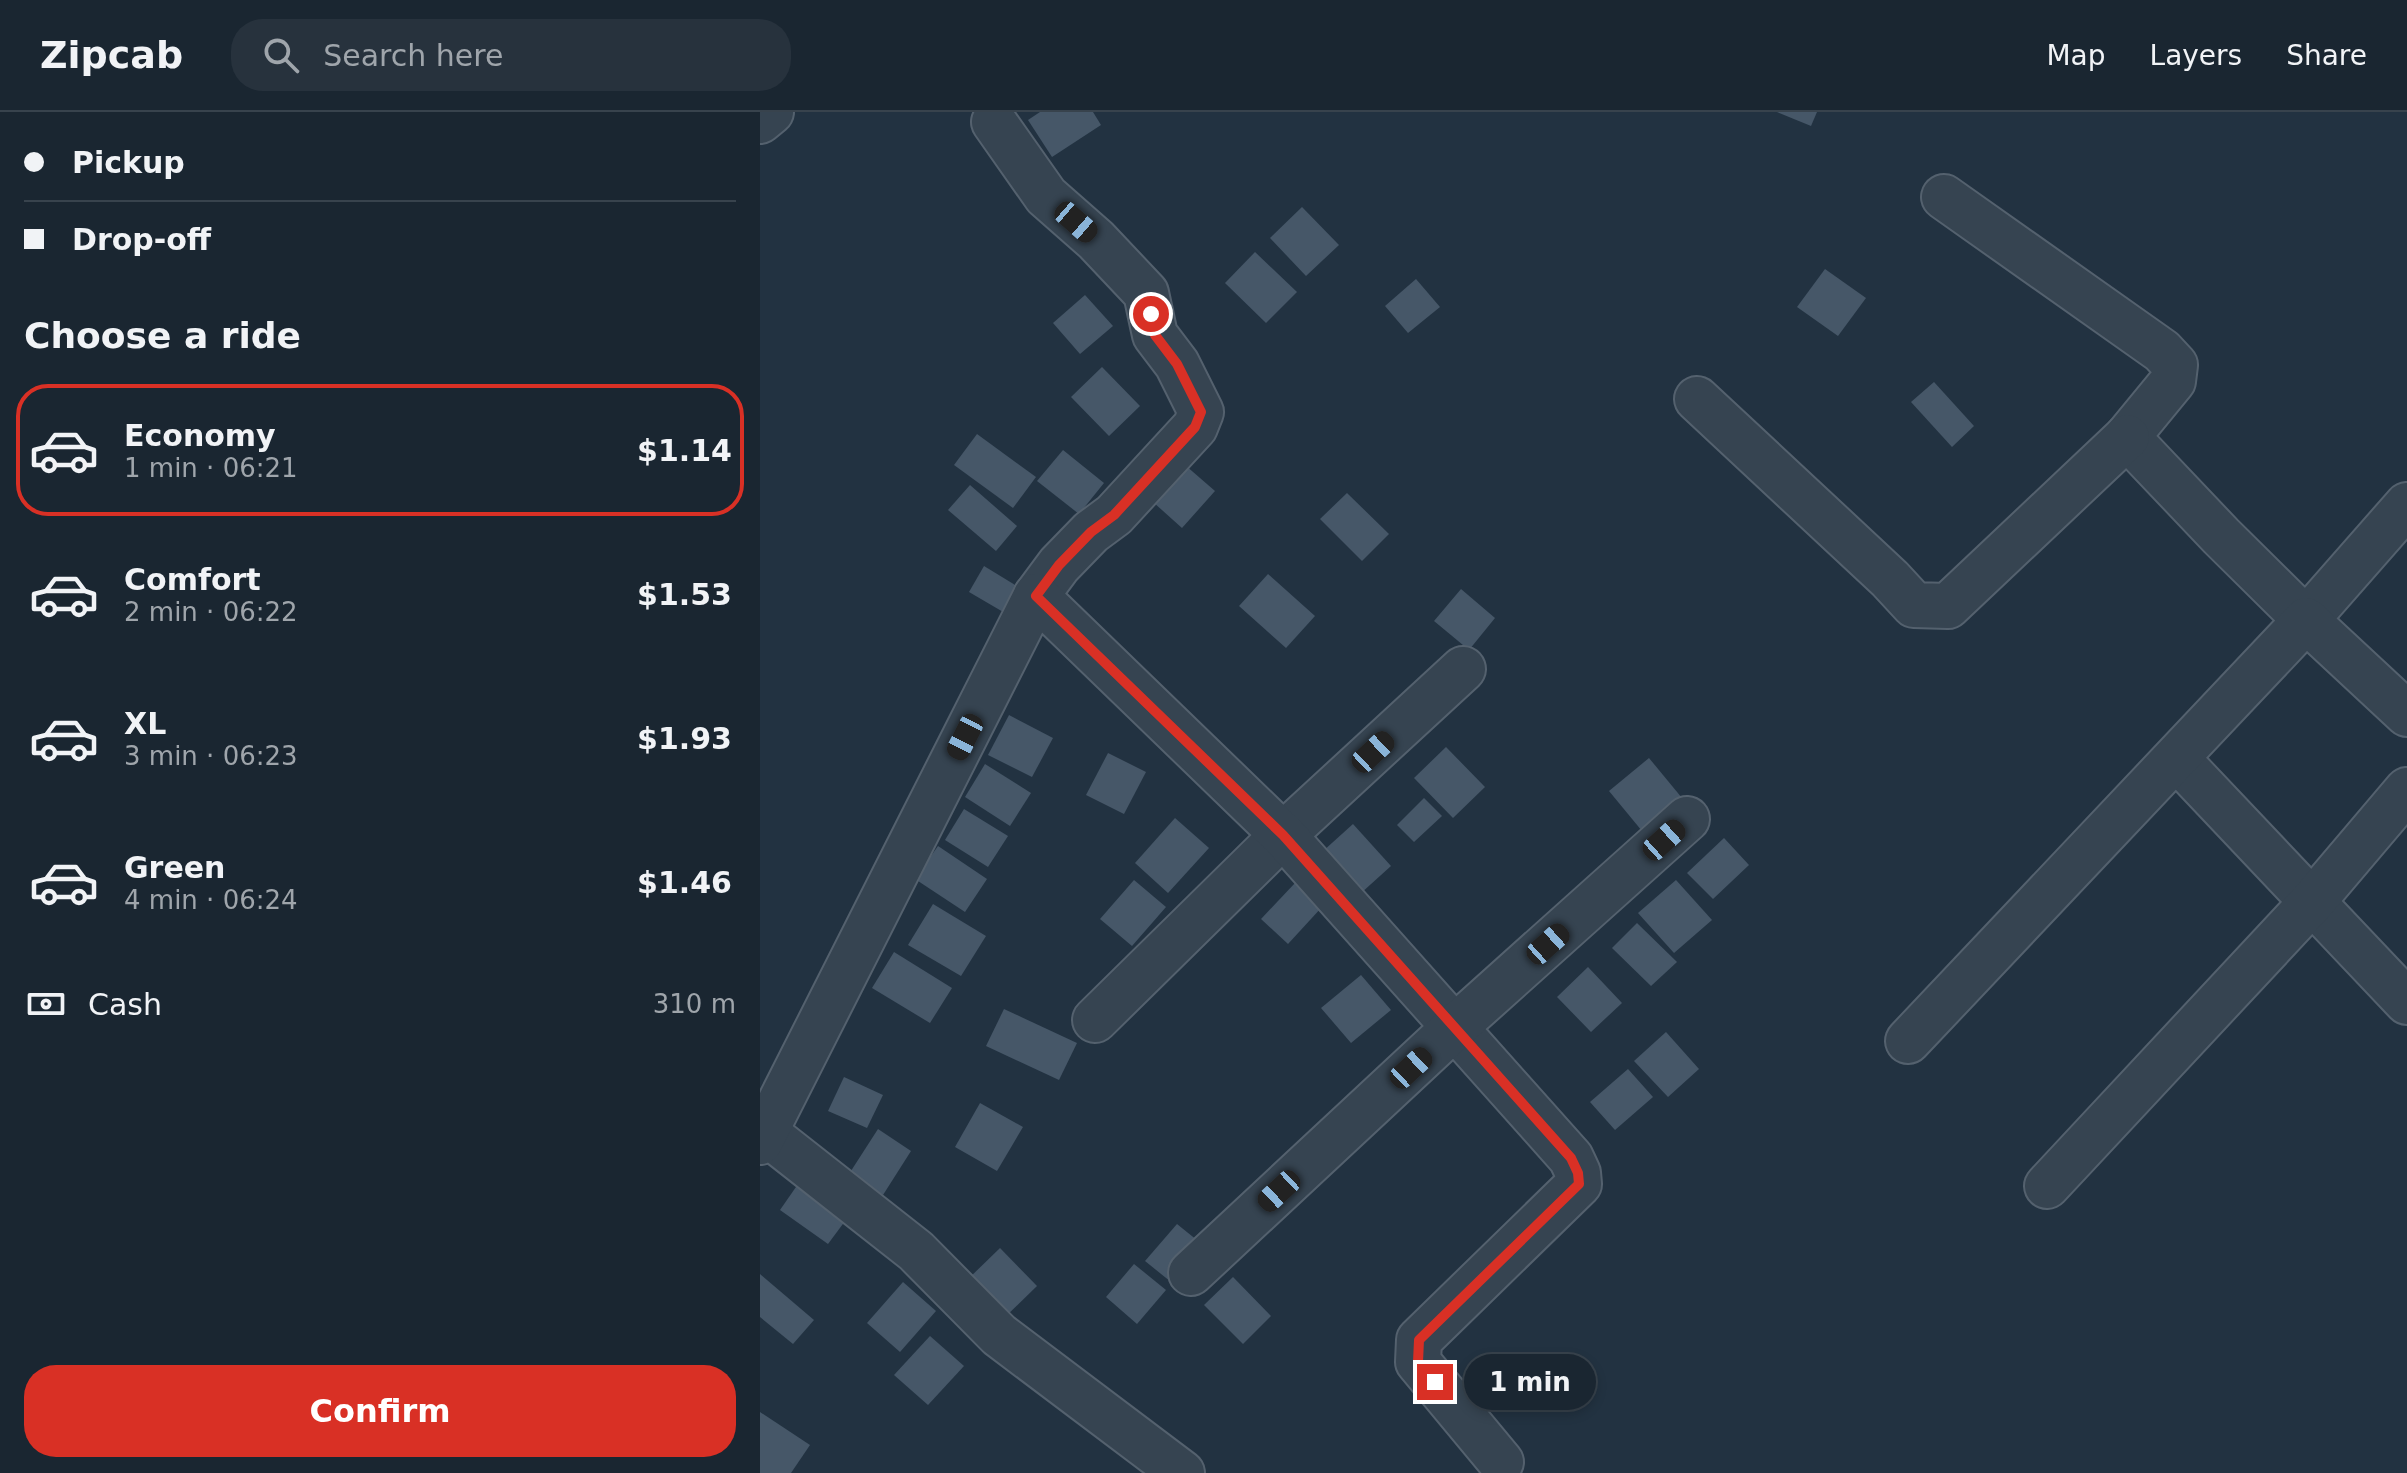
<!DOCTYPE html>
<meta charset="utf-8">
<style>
body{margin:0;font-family:"DejaVu Sans",sans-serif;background:#27323d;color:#f1f3f6;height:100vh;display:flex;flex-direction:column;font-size:30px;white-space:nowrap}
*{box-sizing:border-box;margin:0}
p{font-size:26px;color:#9fa5ab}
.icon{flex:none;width:44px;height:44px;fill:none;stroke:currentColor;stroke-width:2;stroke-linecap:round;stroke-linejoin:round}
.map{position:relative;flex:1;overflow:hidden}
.sheet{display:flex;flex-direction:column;background:#1a2631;width:760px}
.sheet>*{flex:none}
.top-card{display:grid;align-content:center;height:176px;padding:0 24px;background:#1a2631}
.end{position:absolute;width:36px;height:36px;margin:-18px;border:10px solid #d93025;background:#fff;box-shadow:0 0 0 4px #fff}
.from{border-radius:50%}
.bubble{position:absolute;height:56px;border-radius:28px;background:#1a2631;box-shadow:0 4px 12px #0003,0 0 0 2px #38434d;font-size:26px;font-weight:700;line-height:56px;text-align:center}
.car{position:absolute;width:24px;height:48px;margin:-24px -12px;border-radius:10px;box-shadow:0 0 6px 2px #0007;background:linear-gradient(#222 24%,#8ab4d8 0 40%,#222 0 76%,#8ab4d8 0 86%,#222 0)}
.top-card b{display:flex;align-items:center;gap:28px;height:76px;font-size:30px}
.top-card b+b{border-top:2px solid #38434d}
.top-card i{width:20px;height:20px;background:#f1f3f6}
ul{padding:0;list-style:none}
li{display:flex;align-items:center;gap:24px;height:132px;margin:0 16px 12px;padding:0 8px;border:4px solid transparent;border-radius:32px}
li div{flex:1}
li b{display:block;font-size:30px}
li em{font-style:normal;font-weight:700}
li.active{border-color:#d93025}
li>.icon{width:72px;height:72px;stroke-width:1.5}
h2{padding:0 24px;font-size:36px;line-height:96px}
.pay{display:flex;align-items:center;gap:20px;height:88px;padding:0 24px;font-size:30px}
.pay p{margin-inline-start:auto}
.primary-button{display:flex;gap:16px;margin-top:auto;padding:16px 24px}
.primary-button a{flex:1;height:92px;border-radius:32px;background:#d93025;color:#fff;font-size:32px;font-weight:700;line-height:92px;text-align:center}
header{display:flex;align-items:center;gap:48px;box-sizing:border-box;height:112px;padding:0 40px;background:#1a2631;border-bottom:2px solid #38434d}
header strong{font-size:38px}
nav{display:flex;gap:44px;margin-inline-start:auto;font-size:28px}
.search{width:560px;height:72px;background:#27323d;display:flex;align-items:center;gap:20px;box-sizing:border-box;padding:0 28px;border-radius:32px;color:#9fa5ab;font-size:30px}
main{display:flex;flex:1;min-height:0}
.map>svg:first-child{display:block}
.building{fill:#465768}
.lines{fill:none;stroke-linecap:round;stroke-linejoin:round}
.minor-casing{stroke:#54616e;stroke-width:48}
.minor{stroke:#364451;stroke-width:44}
.route{stroke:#d93025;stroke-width:10}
</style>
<header>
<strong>Zipcab</strong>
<div class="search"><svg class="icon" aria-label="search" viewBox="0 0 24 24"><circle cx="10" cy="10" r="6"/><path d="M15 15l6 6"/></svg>Search here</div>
<nav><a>Map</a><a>Layers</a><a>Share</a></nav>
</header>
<main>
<section class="sheet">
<div class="top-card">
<b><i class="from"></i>Pickup</b>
<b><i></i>Drop-off</b>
</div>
<h2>Choose a ride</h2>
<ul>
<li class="active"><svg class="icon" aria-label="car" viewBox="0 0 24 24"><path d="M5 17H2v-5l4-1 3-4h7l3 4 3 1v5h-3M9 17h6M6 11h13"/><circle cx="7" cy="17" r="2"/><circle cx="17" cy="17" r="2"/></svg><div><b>Economy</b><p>1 min · 06:21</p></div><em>$1.14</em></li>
<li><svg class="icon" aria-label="car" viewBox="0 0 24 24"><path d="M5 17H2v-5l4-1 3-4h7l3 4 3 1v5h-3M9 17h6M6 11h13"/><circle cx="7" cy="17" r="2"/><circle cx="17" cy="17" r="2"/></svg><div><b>Comfort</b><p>2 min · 06:22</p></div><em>$1.53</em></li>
<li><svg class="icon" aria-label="car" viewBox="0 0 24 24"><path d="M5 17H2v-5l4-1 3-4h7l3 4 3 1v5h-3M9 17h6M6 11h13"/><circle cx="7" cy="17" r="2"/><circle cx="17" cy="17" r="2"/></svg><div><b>XL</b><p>3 min · 06:23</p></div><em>$1.93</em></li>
<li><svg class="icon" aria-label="car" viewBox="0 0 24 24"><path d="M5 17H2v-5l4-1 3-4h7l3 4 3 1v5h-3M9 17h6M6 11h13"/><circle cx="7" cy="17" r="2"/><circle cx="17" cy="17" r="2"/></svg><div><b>Green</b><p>4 min · 06:24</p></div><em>$1.46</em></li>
</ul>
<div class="pay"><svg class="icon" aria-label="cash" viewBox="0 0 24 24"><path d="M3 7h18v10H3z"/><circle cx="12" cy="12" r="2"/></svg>Cash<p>310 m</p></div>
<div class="primary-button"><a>Confirm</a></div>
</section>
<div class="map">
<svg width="1647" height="1361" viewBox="0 0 1647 1361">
<rect width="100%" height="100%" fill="#223241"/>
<g class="building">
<polygon points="280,0 333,0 341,13 292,45 268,8"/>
<polygon points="1017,0 1057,0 1051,14"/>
<polygon points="542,95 579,133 546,164 510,126"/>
<polygon points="495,140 537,180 506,211 465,171"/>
<polygon points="1065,157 1106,186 1078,224 1037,195"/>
<polygon points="656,167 680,195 648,221 625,194"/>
<polygon points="325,183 353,214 320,242 293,211"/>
<polygon points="342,255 380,294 349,324 311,285"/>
<polygon points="1174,270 1214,314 1192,335 1151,290"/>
<polygon points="217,322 276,365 253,396 194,353"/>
<polygon points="303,338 344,371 319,402 277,369"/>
<polygon points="425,353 455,379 422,416 393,390"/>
<polygon points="210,373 257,414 236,439 188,398"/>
<polygon points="587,381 629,422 602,449 560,407"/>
<polygon points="224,454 265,479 250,504 209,480"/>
<polygon points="508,462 555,504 526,536 479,494"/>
<polygon points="701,477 735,506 709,538 674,509"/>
<polygon points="249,603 293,626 272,665 228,643"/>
<polygon points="686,635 725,675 693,706 654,666"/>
<polygon points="348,641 386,660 364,702 326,683"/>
<polygon points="889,646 922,686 882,719 849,679"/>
<polygon points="225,652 271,681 250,714 205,685"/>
<polygon points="664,686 682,704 654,730 637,713"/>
<polygon points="204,697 248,724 228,755 185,728"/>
<polygon points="415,706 449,736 408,781 375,751"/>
<polygon points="593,712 631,754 600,782 562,740"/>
<polygon points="964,726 989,753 953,787 927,761"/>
<polygon points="178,734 227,767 205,800 155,767"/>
<polygon points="374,768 406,795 372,834 340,807"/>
<polygon points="916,768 952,808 914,841 878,801"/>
<polygon points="535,771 562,795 528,832 501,807"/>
<polygon points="173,792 226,824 201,864 148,833"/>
<polygon points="877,811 917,850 891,874 852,836"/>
<polygon points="134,840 192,876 170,911 112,876"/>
<polygon points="828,855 862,891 831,920 797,885"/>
<polygon points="601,863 631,898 591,931 561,896"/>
<polygon points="244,897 317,931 299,968 226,934"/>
<polygon points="906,920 939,957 908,985 874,949"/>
<polygon points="868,957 893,985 855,1018 830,990"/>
<polygon points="84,965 123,983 107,1016 68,999"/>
<polygon points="220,991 263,1015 237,1059 195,1035"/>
<polygon points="118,1017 151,1039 123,1083 89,1062"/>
<polygon points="45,1062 94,1097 68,1132 20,1098"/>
<polygon points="417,1112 443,1133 411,1170 385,1149"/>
<polygon points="240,1136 277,1174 241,1209 204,1171"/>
<polygon points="374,1152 406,1178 377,1212 346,1185"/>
<polygon points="0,1162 54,1208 33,1232 0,1205"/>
<polygon points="473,1165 511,1204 483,1232 444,1193"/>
<polygon points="143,1170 176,1199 140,1240 107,1211"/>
<polygon points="170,1224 204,1254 168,1293 134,1263"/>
<polygon points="0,1300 50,1333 31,1361 0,1361"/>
</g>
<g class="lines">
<defs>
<g id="minor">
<polyline points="0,9 11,0"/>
<polyline points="234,10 286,84 336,128 386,181 395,223 417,252 441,300 435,315 354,403 331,420 299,453 276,484"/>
<polyline points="1184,85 1402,239 1415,253 1413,269 1367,325 1461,424 1546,508 1647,393"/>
<polyline points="937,287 1130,467 1154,493 1188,494 1367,325"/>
<polyline points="1417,647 1647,890"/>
<polyline points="335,908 523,723 703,557"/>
<polyline points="1148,929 1546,508 1647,602"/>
<polyline points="6,1021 156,1139 239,1223 422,1361"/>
<polyline points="0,1030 276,484 523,723 811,1046 818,1061 819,1072 659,1228 658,1250 741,1350"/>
<polyline points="1287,1074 1552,790 1647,678"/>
<polyline points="431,1161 695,915 927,707"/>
</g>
</defs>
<use href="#minor" class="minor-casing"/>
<use href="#minor" class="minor"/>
</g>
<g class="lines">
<polyline class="route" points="391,202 395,223 417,252 441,300 435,315 354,403 331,420 299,453 276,484 523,723 811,1046 818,1061 819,1072 659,1228 658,1250 675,1270"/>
</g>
</svg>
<i class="end from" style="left:391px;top:202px"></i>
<i class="end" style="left:675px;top:1270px"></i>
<div class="bubble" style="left:704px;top:1242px;width:132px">1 min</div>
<i class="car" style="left:316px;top:110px;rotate:131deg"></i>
<i class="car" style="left:205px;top:625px;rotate:207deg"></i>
<i class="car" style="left:613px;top:640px;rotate:47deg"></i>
<i class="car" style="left:904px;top:728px;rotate:48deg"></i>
<i class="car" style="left:788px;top:832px;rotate:48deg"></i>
<i class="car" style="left:651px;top:956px;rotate:47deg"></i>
<i class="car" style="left:519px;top:1079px;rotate:227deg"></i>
</div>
</main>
